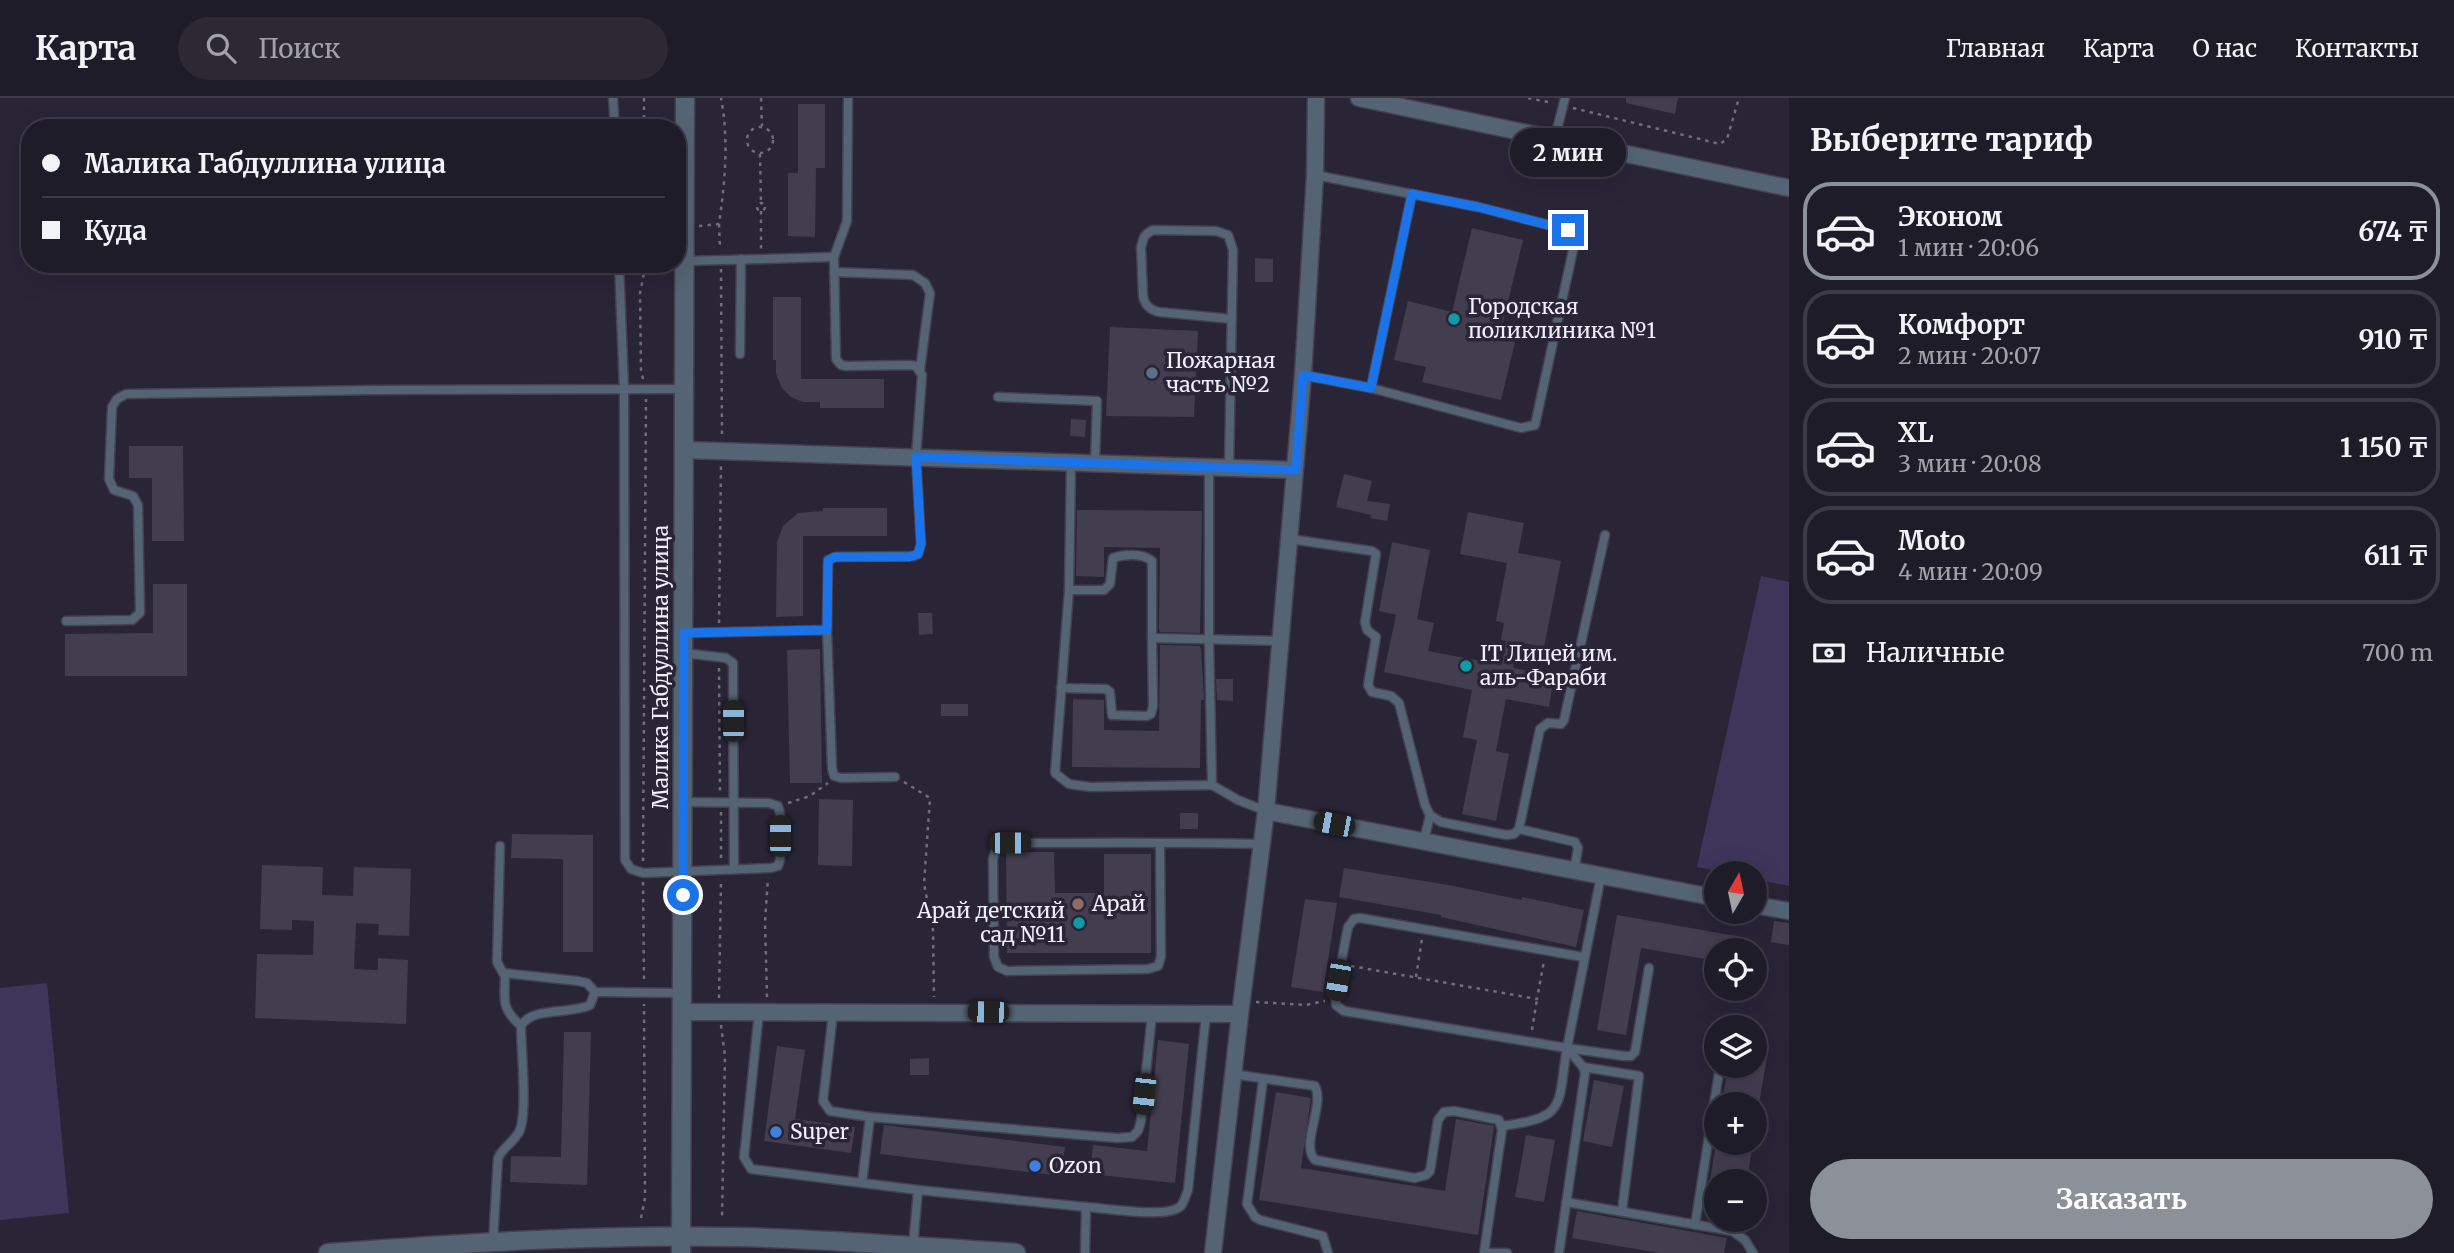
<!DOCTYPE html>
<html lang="ru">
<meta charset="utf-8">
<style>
body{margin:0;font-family:Merriweather,serif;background:#2c2935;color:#f1f3f6;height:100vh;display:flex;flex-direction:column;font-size:26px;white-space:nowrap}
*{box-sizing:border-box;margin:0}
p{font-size:23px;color:#a1a1a8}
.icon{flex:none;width:38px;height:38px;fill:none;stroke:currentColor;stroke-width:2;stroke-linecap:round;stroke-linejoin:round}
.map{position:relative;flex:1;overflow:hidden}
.details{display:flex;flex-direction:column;background:#1f1c29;width:665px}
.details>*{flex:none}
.banner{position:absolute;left:21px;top:21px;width:665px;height:154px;border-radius:28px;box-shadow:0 7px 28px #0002,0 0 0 2px #3c3a46;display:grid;align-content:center;height:154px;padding:0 21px;background:#1f1c29}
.needle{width:46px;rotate:9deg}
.buttons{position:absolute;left:1704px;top:763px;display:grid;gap:14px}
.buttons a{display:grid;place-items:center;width:63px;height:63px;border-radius:50%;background:#1f1c29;box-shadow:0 7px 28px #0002,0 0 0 2px #3c3a46;font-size:35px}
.end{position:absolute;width:32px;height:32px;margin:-16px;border:9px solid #1a73e8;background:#fff;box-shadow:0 0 0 4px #fff}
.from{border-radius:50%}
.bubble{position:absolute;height:49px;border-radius:24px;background:#1f1c29;box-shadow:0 7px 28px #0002,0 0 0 2px #3c3a46;font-size:23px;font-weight:700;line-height:49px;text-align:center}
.car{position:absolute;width:21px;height:42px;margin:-21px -10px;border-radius:9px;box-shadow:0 0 5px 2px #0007;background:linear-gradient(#222 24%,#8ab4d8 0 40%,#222 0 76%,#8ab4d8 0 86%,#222 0)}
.banner b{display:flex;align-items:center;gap:24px;height:66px;font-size:26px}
.banner b+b{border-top:2px solid #3c3a46}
.banner i{width:18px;height:18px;background:#f1f3f6}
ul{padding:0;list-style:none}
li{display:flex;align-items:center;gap:21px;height:98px;margin:0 14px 10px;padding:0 7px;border:4px solid #3c3a46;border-radius:28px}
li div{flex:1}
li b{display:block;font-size:26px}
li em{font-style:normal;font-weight:700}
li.active{border-color:#8c9099}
li>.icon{width:63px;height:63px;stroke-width:1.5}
h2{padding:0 21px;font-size:32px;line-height:84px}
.pay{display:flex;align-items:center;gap:18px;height:77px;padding:0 21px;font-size:26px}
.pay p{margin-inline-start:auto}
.primary-button{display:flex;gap:14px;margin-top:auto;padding:14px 21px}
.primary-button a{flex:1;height:80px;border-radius:42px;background:#8c9099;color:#fff;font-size:28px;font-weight:700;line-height:80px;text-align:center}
header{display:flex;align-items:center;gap:42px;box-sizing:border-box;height:98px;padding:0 35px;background:#1f1c29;border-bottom:2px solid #3c3a46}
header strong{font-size:33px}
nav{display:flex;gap:38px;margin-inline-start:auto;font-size:24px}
.search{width:490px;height:63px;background:#2c2935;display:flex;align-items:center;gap:18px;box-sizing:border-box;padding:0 24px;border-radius:38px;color:#a1a1a8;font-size:26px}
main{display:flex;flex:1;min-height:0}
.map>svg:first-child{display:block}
.green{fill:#3f355b}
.building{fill:#433d50}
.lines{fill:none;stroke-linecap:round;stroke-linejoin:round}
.service-casing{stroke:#454153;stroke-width:11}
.minor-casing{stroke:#454153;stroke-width:19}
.tertiary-casing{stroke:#454153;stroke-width:21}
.path{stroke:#716d7d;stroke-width:2.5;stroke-dasharray:3.5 5;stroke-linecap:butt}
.service{stroke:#546474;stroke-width:8}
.minor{stroke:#546474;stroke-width:16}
.tertiary{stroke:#546474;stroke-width:18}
.route{stroke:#1a73e8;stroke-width:9}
.culture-dot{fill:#0f9aa8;stroke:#292537;stroke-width:2.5}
.service-dot{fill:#5c6f8a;stroke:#292537;stroke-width:2.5}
.education-dot{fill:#8d6e63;stroke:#292537;stroke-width:2.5}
.shop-dot{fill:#3f7fe0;stroke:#292537;stroke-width:2.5}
.labels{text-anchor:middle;stroke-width:7;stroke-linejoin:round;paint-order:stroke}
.poi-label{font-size:21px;fill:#f2effc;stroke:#292537;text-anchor:start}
.street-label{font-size:21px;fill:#f2effc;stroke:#292537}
</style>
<header>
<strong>Карта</strong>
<div class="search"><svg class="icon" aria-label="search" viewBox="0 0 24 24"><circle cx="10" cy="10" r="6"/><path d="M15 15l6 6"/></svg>Поиск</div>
<nav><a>Главная</a><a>Карта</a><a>О нас</a><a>Контакты</a></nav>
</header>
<main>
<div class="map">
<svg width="1789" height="1155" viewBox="0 0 1789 1155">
<rect width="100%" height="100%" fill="#292537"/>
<g class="green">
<polygon points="1761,478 1789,484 1789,788 1755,781 1755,775 1728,775 1697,769"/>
<polygon points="47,885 69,1115 0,1122 0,890"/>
</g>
<g class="building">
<polygon points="1626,0 1678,0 1675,16 1626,5"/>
<polygon points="798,6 825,6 825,70 816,70 815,139 788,138 788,75 798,75"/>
<polygon points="1472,130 1523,142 1502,228 1518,232 1501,302 1422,284 1426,269 1394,262 1408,203 1452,214"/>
<polygon points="1255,160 1273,161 1273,184 1255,184"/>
<polygon points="773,199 801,199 801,281 884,281 884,310 820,310 820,304 803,304 791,299 782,290 776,276 776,262 773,262"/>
<polygon points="1110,229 1198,233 1194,319 1106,318"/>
<polygon points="1071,321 1086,322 1085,339 1070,338"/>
<polygon points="129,348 183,348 184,443 152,443 152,380 129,380"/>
<polygon points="1344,376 1372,383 1367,403 1390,406 1387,423 1370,420 1371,417 1336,409"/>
<polygon points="823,410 887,410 887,438 803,438 803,518 776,519 777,444 783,428 798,415 823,413"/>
<polygon points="1077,412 1202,413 1200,535 1160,534 1159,531 1160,450 1104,449 1104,479 1076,478"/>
<polygon points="1468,414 1524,425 1518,455 1561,463 1544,549 1518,544 1513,570 1554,578 1549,609 1506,601 1496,653 1509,656 1496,723 1462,716 1477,642 1463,639 1472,592 1384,574 1396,517 1379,513 1392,444 1430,452 1417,521 1434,525 1428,553 1502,567 1506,543 1501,542 1504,525 1496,523 1507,465 1460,456"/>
<polygon points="153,486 187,486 187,578 65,578 65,536 153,535"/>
<polygon points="918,515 932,515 933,536 919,537"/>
<polygon points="1160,547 1200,548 1201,552 1204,602 1201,602 1200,670 1072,669 1073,601 1104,602 1104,632 1159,633"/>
<polygon points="820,551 822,685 790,685 787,552"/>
<polygon points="1216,581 1233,581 1233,603 1217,602"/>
<rect x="941" y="606" width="27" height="12"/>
<polygon points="819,701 853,702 852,768 818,767"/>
<rect x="1180" y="715" width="18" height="16"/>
<polygon points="512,736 593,737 593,854 563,854 563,761 511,760"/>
<polygon points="1006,754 1054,754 1055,795 1104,795 1104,756 1151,756 1151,855 1007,855"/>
<polygon points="262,767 323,769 322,797 353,798 354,769 411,771 409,838 378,837 379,826 356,825 354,871 378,872 378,860 408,862 406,926 255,920 257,856 313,857 314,823 292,822 292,832 260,831"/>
<polygon points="1344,770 1448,787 1522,802 1522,799 1584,812 1576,849 1441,819 1441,817 1339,799"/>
<polygon points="1305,801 1337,805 1323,894 1291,889"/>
<polygon points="1617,817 1736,838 1733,852 1717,852 1717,863 1641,850 1626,937 1597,932"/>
<polygon points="1774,823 1789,825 1789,847 1771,844"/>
<polygon points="564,934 591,934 587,1087 510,1084 511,1058 561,1059"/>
<polygon points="1158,942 1189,946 1175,1085 1090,1076 1093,1047 1147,1053"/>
<polygon points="1755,945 1769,947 1759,1006 1722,1006 1728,968 1755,968"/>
<polygon points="777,948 805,952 795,1021 855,1029 851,1055 764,1043"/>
<polygon points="929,960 929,977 910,977 910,961"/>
<polygon points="1594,982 1624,988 1612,1049 1583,1043"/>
<polygon points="1276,994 1311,1000 1301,1070 1445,1093 1456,1021 1494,1028 1478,1137 1259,1102"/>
<polygon points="884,1027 1065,1049 1061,1078 880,1056"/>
<polygon points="1526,1037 1555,1042 1544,1104 1515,1099"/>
<polygon points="1716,1045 1753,1045 1747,1083 1710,1083"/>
<polygon points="1577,1113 1727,1140 1724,1155 1659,1155 1572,1140"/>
</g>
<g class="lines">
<defs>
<g id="service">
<polyline points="613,0 615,30"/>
<polyline points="848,0 847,123 834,159 836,261 841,267 846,268 910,267 916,268 922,277 916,359 921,446 918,456 914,458 835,459 828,462 827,532 832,670 834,678 841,680 895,679"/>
<polyline points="1555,39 1565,0"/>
<polyline points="686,163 834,159"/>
<polyline points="619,166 624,290 625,762 631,771 643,775 771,770 778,768 780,761 780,716 778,708 769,705 683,704"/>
<polyline points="834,174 913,177 925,185 930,195 920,272"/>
<polyline points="740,256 741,161"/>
<polyline points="1303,277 1371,290 1521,330 1535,327 1575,143 1568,132 1478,109 1315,77"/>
<polyline points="1371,290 1412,96"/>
<polyline points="998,299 1097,303 1095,366"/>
<polyline points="1071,366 1069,492 1055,675 1069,686 1090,689 1212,687 1238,702 1266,713"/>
<polyline points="1209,369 1209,541 1212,687"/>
<path d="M1229,370L1233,152L1228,137L1216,133L1153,132L1148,135L1144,139L1141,149L1143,198C1145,208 1150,212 1159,214L1232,221"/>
<polyline points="1290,441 1372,453 1376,456 1365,524 1367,532 1376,539 1368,587 1372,594 1391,598 1399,605 1425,707 1430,717 1441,724 1506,737 1514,736 1519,731"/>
<path d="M1069,492H1104L1110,486L1113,460C1124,456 1143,455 1152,463V540L1281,543"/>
<polyline points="66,523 132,522 140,515 138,407 133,398 114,392 109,381 112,309 117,301 126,296 375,292 685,291"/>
<polyline points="684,535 827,532"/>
<polyline points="684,555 726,560 733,565 734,771"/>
<polyline points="1061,590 1106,591 1110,594 1112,617 1147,618 1151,616 1153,608 1152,540"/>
<polyline points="1424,743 1430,717"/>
<path d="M1160,745L1161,859L1158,868L1148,871L1007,873L998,869L994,859L993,761L997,748L1011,745C1094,745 1178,744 1262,746"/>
<polyline points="500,748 497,864 503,875 578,883 587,885 595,894 681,895"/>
<polyline points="1574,773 1578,750 1575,744 1519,731 1540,631 1548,625 1561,626 1564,622 1605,437"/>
<polyline points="1583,859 1360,820 1354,821 1348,829 1335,897 1336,907 1344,913 1567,950 1601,778"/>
<path d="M505,876C505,902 500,909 521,928"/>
<polyline points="759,914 744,1059 751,1071 918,1092 1086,1109 1085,1155"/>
<polyline points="833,915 823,1003 830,1013 870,1019 862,1085"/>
<polyline points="1567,950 1624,958 1631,958 1635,954 1649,870"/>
<polyline points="1583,969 1639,978 1622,1113"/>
<path d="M1233,976L1315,988C1325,1008 1300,1046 1315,1062L1415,1080L1426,1077L1430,1073L1438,1022L1444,1014L1454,1013L1499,1022L1502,1032L1484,1155"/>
<polyline points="1263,982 1247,1106 1255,1119 1260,1122 1323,1138 1328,1155"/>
<polyline points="870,1019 1117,1040 1132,1039 1138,1033 1141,1023 1152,916"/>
<path d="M1502,1028C1568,1019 1557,1009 1567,950"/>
<polyline points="1566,1104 1732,1133 1745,1142 1753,1155"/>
<path d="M1086,1109C1105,1110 1168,1121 1181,1108C1184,1104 1186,1097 1188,1092L1206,916"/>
<polyline points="1695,1127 1720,968"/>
<path d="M493,1144L498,1060C503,1049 513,1045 519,1034C528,1018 521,950 521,928C532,908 570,917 590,907L595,894"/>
<polyline points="913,1148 918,1092"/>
<polyline points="1487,1155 1507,1155"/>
<polyline points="1559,1155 1585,975 1583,969 1567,950"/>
</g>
<g id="minor">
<polyline points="1359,0 1789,90"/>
<polyline points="685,352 1295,372"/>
<polyline points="1266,713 1717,800"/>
<polyline points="1755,807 1789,813"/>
<polyline points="682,914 1240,916"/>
<polyline points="1213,1155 1240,916 1266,713 1303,277 1315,77 1316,0"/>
</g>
<g id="tertiary">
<path d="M328,1155C463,1145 600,1136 736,1139C829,1141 923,1149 1016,1155"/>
<polyline points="681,1155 685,0"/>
</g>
</defs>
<use href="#service" class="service-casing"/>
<use href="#minor" class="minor-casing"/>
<use href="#tertiary" class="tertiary-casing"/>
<g class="path">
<polyline points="644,0 644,30"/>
<polyline points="761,0 762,28"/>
<polyline points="1528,0 1553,5"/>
<polyline points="1573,10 1720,46 1727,41 1739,0"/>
<circle cx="760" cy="42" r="13"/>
<polyline points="760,56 761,105"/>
<circle cx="761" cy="109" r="4"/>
<polyline points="761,113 761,152"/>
<polyline points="719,126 720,151"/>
<path d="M699,128L719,126C725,84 729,42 721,0"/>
<polyline points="721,171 722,340"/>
<polyline points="643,281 641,272 640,195 646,166"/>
<polyline points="719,525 721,367"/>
<polyline points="719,570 720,693"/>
<polyline points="904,684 930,700 924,786 933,832 934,899"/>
<polyline points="788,705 810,698 828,685"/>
<polyline points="721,714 721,760"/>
<polyline points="643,763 646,301"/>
<polyline points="643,784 644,882"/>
<polyline points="1351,868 1537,901 1544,863"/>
<polyline points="1416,879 1422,841"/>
<polyline points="767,899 765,824 768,780"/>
<polyline points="719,900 721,784"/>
<polyline points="1256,904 1306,907 1325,903"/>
<polyline points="721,927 725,958 722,1120"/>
<polyline points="1532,932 1537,901"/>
<polyline points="641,1120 645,1100 644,906"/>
</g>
<use href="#service" class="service"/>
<use href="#minor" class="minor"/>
<use href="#tertiary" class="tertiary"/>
</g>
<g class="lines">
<polyline class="route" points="683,797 684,535 827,532 828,463 835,459 909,459 918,456 921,446 916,359 1296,372 1303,277 1371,290 1412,96 1478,109 1568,132"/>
</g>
<g class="culture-dot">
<circle cx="1454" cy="221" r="7"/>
<circle cx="1466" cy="568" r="7"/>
<circle cx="1079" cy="825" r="7"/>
</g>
<circle class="service-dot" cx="1152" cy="275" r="7"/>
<circle class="education-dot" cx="1078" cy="806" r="7"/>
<g class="shop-dot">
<circle cx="776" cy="1034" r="7"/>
<circle cx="1035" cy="1068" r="7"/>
</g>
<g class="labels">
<g class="poi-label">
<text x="1468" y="216">Городская<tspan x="1468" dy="24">поликлиника №1</tspan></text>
<text x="1166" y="270">Пожарная<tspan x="1166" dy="24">часть №2</tspan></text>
<text x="1480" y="563">IT Лицей им.<tspan x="1480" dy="24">аль-Фараби</tspan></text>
<text x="1092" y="813">Арай</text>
<text x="1065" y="820" text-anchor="end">Арай детский<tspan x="1065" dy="24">сад №11</tspan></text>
<text x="790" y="1041">Super</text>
<text x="1049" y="1075">Ozon</text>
</g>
<g class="street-label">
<text transform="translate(661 569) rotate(-90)" y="7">Малика Габдуллина улица</text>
</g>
</g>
</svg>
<div class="buttons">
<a><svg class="needle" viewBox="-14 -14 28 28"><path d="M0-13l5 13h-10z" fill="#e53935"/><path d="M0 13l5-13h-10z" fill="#a1a1a8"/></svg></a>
<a><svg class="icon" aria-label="locate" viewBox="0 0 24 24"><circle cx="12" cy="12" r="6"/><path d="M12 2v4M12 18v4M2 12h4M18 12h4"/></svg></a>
<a><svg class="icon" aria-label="layers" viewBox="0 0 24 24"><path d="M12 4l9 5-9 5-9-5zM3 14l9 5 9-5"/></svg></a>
<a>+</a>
<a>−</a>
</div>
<i class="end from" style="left:683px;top:797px"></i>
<i class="end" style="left:1568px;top:132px"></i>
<div class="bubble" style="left:1510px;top:30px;width:116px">2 мин</div>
<i class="car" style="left:733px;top:623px;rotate:0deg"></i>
<i class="car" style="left:1334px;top:726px;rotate:281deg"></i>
<i class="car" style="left:780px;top:738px;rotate:0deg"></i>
<i class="car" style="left:1010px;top:745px;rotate:90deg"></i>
<i class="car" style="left:1338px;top:882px;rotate:190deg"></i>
<i class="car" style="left:988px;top:914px;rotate:271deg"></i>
<i class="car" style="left:1144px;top:996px;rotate:186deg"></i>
<div class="banner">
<b><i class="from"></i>Малика Габдуллина улица</b>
<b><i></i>Куда</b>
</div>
</div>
<section class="details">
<h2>Выберите тариф</h2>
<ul>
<li class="active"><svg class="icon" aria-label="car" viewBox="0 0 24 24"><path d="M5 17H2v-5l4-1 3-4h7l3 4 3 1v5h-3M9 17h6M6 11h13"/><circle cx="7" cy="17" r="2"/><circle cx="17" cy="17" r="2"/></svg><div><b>Эконом</b><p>1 мин · 20:06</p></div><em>674 ₸</em></li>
<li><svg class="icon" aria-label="car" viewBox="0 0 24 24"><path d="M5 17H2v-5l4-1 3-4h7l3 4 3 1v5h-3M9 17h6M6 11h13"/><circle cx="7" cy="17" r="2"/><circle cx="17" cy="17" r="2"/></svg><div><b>Комфорт</b><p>2 мин · 20:07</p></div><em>910 ₸</em></li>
<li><svg class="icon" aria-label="car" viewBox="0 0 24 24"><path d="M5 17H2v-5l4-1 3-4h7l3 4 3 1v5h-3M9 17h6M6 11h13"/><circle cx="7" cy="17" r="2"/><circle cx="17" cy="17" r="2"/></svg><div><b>XL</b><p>3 мин · 20:08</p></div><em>1 150 ₸</em></li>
<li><svg class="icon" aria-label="car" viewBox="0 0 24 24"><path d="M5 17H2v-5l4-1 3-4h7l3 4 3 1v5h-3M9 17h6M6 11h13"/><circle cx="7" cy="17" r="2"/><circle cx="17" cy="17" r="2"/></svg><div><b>Moto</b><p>4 мин · 20:09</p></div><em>611 ₸</em></li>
</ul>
<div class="pay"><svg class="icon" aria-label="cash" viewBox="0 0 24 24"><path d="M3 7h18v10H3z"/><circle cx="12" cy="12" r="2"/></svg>Наличные<p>700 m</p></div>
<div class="primary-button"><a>Заказать</a></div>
</section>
</main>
